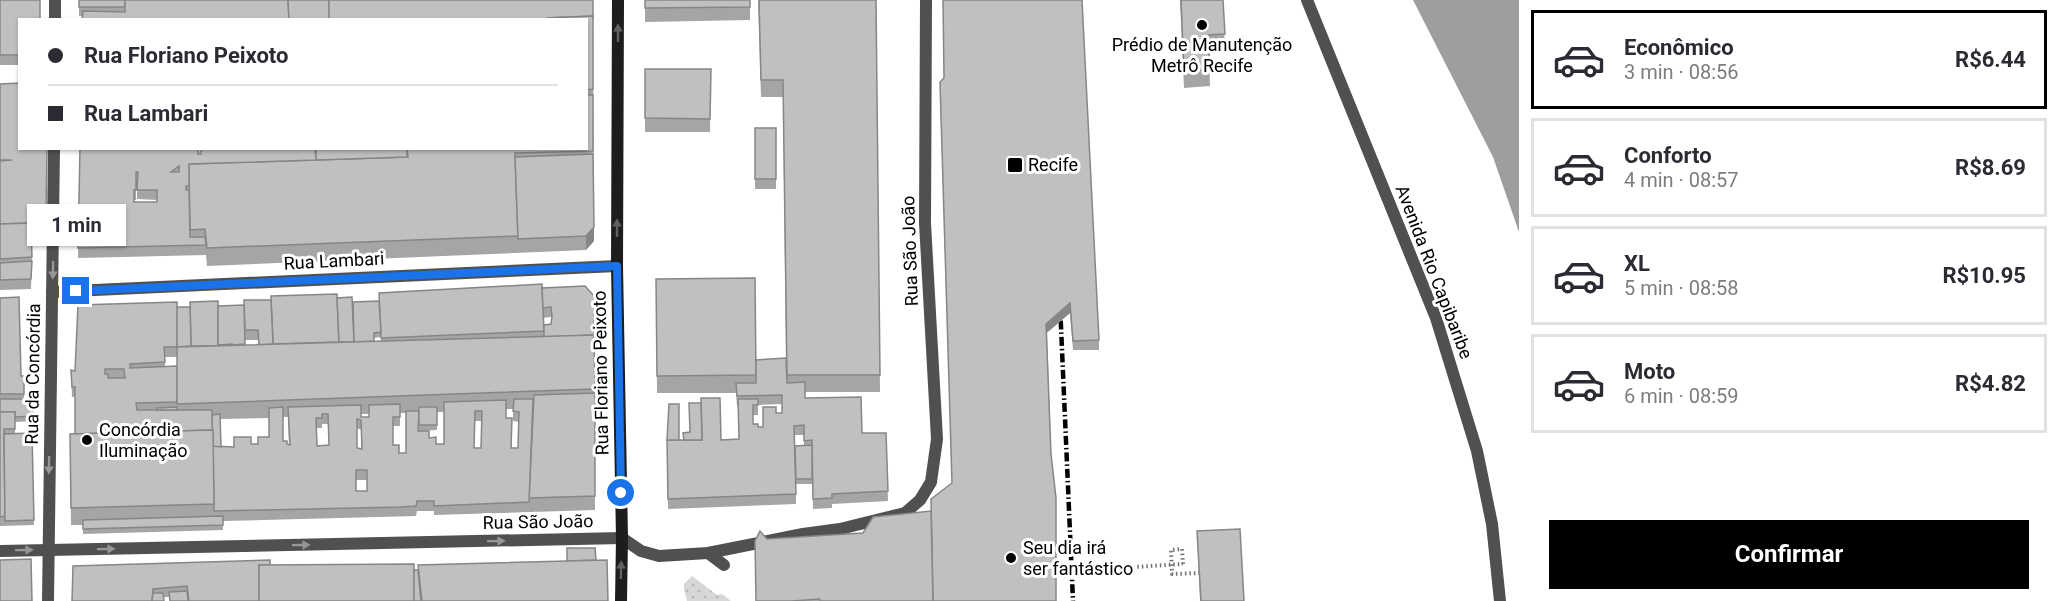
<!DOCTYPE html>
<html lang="pt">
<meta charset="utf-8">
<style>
body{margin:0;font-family:Roboto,sans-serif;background:#f2f2f3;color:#2b2b33;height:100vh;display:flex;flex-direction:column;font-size:22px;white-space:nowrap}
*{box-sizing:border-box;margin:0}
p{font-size:20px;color:#7c7c81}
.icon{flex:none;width:33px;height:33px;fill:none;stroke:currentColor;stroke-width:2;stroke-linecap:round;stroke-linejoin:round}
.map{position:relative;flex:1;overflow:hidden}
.side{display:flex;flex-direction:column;background:#fff;width:540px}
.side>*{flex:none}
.top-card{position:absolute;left:18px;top:18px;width:570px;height:132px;border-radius:0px;box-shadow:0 2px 4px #0004;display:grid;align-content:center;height:132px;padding:0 30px;background:#fff}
.end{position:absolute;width:27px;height:27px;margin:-14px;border:8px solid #1a73e8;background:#fff;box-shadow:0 0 0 3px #fff}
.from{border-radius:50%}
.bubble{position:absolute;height:42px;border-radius:0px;background:#fff;box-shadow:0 2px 4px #0004;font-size:20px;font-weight:700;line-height:42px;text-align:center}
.top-card b{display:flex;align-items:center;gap:21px;height:57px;font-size:22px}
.top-card b+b{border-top:2px solid #e1e1e2}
.top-card i{width:15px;height:15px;background:#2b2b33}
ul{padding:10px 0 0;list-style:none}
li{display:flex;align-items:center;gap:18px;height:99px;margin:0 12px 9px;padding:0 18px;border:3px solid #e1e1e2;border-radius:0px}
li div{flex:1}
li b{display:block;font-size:22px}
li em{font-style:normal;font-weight:700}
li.current{border-color:#000}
li>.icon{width:54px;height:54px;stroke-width:1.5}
.primary-button{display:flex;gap:12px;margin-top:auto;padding:12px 30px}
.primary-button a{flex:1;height:69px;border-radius:0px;background:#000;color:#fff;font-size:24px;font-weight:700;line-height:69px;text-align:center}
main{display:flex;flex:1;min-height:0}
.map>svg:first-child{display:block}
.grass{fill:url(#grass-dots)}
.water{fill:#9e9e9e}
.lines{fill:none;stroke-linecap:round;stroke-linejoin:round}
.path{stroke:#727272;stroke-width:4;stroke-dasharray:1.5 3;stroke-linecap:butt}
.service{stroke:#505050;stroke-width:12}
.minor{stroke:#505050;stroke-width:12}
.tertiary{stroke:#505050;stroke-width:12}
.secondary{stroke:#1d1d1d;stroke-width:12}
.rail{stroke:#000;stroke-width:4.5;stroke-dasharray:9 3 1.5 3;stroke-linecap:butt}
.path-bridge{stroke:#727272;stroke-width:4;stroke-dasharray:1.5 3;stroke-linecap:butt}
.wall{fill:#a5a5a5;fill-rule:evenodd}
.shaded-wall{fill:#868686}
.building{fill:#c0c0c0;stroke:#868686;stroke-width:1.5;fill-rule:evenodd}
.oneway{fill:#616161}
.oneway2{fill:#969696}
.route{stroke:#1a73e8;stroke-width:8}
.poi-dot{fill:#000;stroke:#fff;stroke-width:2}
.labels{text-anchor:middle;stroke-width:6;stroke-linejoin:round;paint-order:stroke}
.poi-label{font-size:18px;fill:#000;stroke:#fff;text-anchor:start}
.street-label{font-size:18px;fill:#000;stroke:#fff}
</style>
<main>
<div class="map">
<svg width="1519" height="601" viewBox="0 0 1519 601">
<defs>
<pattern id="grass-dots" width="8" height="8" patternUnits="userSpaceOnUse" patternTransform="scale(1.5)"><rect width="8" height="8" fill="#d7d7d7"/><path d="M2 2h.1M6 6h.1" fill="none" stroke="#b7b7b7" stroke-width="1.8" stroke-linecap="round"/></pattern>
</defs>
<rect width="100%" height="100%" fill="#fff"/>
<polygon class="grass" points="692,576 717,595 722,594 731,601 687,601 684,590 684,584"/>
<polygon class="water" points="1413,0 1519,0 1519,232 1493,157"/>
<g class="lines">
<polyline class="path" points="1183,564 1182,549 1171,550 1172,574 1199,573"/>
<polyline class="service" points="708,553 724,565"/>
<g class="minor">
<polyline points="1307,0 1436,318 1477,451 1492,524 1500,601"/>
<polyline points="622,538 641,551 659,556 708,553 803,534 840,529 905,513 920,500 931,482 937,439 925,223 926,0"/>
</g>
<g class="tertiary">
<polyline points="55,20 55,0"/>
<polyline points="52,292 617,266"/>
<polyline points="0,551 622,538"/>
<polyline points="48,601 54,148"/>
</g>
<polyline class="secondary" points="618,0 617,266 622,538 621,601"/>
<polyline class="rail" points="1060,304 1073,601"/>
<polyline class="path-bridge" points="1052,572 1183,564"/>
</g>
<g class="wall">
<polygon points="0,0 20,20 20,65 0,65"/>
<path d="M79,0H593L594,241L586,250L207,266L206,255L78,258L80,148H586V20L79,16ZM199,150H203L200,154H199ZM136,182H137V199L157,200V202H134V200H136Z"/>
<polygon points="645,0 750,0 750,20 645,22"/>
<path d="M758,0H876L880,392H805V398L862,433H886L888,501L832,504V508L813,509L812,468V484H796V504L668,509L667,440L739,439L738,406H737L736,393H657L656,279L756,360L786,358L783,97H761ZM782,404V413H776L763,427H758L753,424V415H758V405ZM794,435H804V445L795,446Z"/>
<polygon points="1180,0 1223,0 1225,51 1209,52 1210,86 1184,88"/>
<polygon points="645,69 711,69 710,132 645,132"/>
<polygon points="0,84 20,148 47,148 46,219 30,220 30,223 32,257 31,289 0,290"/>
<polygon points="940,92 1099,340 1099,350 1073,350 1070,313 1047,333 1056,601 756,601 767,539 863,533 931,511 952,483"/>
<rect x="755" y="128" width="21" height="61"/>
<path d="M542,288L594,296L595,510L434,515V511H417L416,516L223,521V530L83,534V525H71L70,434H75V397H72L71,370L75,371L177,312L218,311L244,305L337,298L353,302L379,301V293ZM551,317V324L544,330L543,318ZM381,337V341H374V338ZM245,340H258L259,345H245ZM165,357H177V366L165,367ZM506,409H513V421L519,422L518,448H512L506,418ZM437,412H444V444H436L429,438L419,431L437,430ZM400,413H406V453H399L393,445V426H400ZM361,414H369V417H361ZM283,417H288L289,445L287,444L283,441ZM269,418V437L258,444H251L234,447H221V419ZM475,421H482L481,448H474ZM322,424H328L329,445L317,446L316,428H322ZM357,429H361V449L357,448ZM356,480H367V491H356Z"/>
<polygon points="0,298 21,376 24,376 24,399 34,399 33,421 15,422 15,434 32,433 34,525 0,526"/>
<polygon points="1197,531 1244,601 1200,601"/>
<polygon points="596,560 169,597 72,601 270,565 414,570"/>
</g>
<g class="shaded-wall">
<polygon points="594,227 594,241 586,250 586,236"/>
<polygon points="1070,303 1070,313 1046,333 1046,324"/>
</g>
<g class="building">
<polygon points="0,0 40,0 40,20 20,20 20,55 0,55"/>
<rect x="79" y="0" width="46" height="7"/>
<polygon points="125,0 288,0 289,20 82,20 83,11 125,12"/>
<polygon points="288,0 329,0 329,20 289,20"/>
<polygon points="329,0 593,0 593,19 593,16 547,18 547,20 329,20"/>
<polygon points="645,0 750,0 750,7 645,8"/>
<polygon points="759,0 876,0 880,375 787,375 783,80 761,80"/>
<polygon points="943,0 1082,0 1099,340 1073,341 1070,303 1046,324 1051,454 1056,498 1056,601 933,601 931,499 952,483 940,82 944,78"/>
<polygon points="1181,0 1223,0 1225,34 1208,35 1210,69 1184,71"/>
<polygon points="593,16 593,89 586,90 586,20 547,20 547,18"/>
<polygon points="645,69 711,69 710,119 645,118"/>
<polygon points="20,83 20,148 47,148 46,210 30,210 28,223 0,224 0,161 12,160 0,160 0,84"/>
<polygon points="586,95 593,95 593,151 515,153 518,236 207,248 205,229 190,230 189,164 408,157 407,148 586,148"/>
<rect x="755" y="128" width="21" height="51"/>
<path d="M80,148H198V154H201L200,152L205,148H315L316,160L189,164V186H186V190H189L190,237H205L206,245L78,248ZM179,166V172H171ZM136,172H138L137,190H157V202H134V190H136Z"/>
<polygon points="316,148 407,148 407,157 316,160"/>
<polygon points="593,154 594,227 586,236 518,239 515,157"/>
<polygon points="31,223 32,257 0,259 0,224"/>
<polygon points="32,261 31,279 0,280 0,263"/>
<polygon points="755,278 756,375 657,376 656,279"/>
<polygon points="542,284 544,331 381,338 379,293"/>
<polygon points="585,286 594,296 594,335 544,337 544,325 551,324 552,317 551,307 543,308 542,288"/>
<polygon points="337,294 339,342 273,344 271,296"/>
<polygon points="19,297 21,376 24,376 24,394 0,394 0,298"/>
<polygon points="352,297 354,342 339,342 337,298"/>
<polygon points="244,300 271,300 273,344 259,345 258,330 245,330"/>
<polygon points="218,301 218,346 191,346 190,302"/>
<polygon points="379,301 381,332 374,333 374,341 354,342 353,302"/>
<path d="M177,302V347H164L165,362L130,364V368L177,366V402L136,403L137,410H212L213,430L75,434V387H72L71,370L75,371L78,305ZM105,369H124L125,378H108V374H105Z"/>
<polygon points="244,305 245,344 232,345 232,344 218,345 218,306"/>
<polygon points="177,307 190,307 191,346 177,347"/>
<polygon points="594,335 595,389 177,404 177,347"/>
<polygon points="786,358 787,383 805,382 805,398 861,397 862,433 886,433 888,491 832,494 832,498 813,499 812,440 804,441 804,425 794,426 796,494 668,499 667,440 702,440 701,398 720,398 721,440 739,439 738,399 758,399 758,405 753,405 753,424 758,424 758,427 763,427 763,407 776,407 776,413 782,413 782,395 737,396 736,383 756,383 756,360"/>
<polygon points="595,393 595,496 529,498 534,395"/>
<polygon points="0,399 34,399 33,416 15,417 15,412 0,412"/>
<path d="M514,399H533L529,502L434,506V501H417L416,506L400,507L214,511L213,446L234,447V437H251V444H258V437H269V408L283,407V441H287V444L290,445L288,407L361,405V417H369V405L400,404V417H393V445H399V453H406V411H419L418,431H429V438L436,437V444H444V402L506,400V418H512L511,448H518L519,412L513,411ZM475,411H482L481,448H474ZM322,414H328L329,445L317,446L316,418H322ZM357,419L361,420L362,449L357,448ZM356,470H367V491H356Z"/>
<polygon points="689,403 701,403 702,440 684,440 683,433 690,432"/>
<polygon points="669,404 679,404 679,440 667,440"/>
<polygon points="177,407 177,410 157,410 157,408"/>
<rect x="419" y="407" width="18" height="18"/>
<polygon points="0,412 15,412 15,429 4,429 5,516 0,517"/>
<polygon points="220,414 221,447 213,446 213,451 212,415"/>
<polygon points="213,430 214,504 71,508 70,434"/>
<polygon points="32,433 34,520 5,521 4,434"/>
<polygon points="812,445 812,479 796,479 795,446"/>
<polygon points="931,511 933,601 821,601 819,599 792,601 756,601 755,541 760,531 767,539 863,533 873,517"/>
<polygon points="223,516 223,525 83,529 83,520"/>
<polygon points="1240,529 1244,601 1201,601 1197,531"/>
<polygon points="567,548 595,548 596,560 567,561"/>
<polygon points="31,559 32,601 0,601 0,560"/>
<polygon points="270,560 270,565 259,565 259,601 189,601 187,586 153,589 152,601 72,601 73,566"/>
<polygon points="607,560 608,601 422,601 418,565"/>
<polygon points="414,564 414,601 259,601 259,565"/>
<polygon points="414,570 418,570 421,601 414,601"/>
<polygon points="187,591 188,601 170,601 169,592"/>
<polygon points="153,593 163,593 164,601 152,601"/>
</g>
<defs><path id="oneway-solid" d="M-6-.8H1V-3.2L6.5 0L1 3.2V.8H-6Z" transform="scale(1.5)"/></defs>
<g class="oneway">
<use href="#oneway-solid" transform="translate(618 33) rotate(-90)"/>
<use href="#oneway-solid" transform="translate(617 228) rotate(-90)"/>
<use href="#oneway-solid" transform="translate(621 570) rotate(-89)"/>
</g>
<g class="oneway2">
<use href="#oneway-solid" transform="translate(53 270) rotate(91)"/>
<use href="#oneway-solid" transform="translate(49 465) rotate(91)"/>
<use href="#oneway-solid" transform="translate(496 541) rotate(-1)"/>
<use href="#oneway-solid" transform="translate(301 545) rotate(-1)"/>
<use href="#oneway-solid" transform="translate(106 549) rotate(-1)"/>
<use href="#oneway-solid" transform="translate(24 550) rotate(-1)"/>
</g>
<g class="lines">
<polyline class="route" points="76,291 617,266 621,493"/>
</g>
<g class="poi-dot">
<circle cx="1202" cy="25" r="6"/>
<rect x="1007" y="157" width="16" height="16" rx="3"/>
<circle cx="87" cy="440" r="6"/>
<circle cx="1011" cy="558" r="6"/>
</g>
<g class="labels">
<g class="poi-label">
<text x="1202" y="51" text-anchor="middle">Prédio de Manutenção<tspan x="1202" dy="21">Metrô Recife</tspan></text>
<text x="1028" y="171">Recife</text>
<text x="99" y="436">Concórdia<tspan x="99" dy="21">Iluminação</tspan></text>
<text x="1023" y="554">Seu dia irá<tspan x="1023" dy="21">ser fantástico</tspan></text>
</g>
<g class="street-label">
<text transform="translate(910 251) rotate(-92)" y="6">Rua São João</text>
<text transform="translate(334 261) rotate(-3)" y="6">Rua Lambari</text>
<text transform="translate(1434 272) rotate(69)" y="6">Avenida Rio Capibaribe</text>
<text transform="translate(601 373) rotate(-91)" y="6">Rua Floriano Peixoto</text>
<text transform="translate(33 374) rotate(-89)" y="6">Rua da Concórdia</text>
<text transform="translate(538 522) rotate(-1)" y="6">Rua São João</text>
</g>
</g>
</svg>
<i class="end from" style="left:621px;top:493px"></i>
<i class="end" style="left:76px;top:291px"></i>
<div class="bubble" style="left:27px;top:204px;width:99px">1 min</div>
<div class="top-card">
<b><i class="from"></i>Rua Floriano Peixoto</b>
<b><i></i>Rua Lambari</b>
</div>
</div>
<section class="side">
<ul>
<li class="current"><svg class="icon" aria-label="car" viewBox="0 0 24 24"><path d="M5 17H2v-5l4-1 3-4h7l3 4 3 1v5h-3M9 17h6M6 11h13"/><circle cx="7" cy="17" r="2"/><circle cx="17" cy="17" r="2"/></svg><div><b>Econômico</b><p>3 min · 08:56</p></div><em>R$6.44</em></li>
<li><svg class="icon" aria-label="car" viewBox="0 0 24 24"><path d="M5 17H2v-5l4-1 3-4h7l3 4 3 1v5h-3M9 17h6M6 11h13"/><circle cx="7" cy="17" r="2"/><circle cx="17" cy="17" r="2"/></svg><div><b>Conforto</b><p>4 min · 08:57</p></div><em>R$8.69</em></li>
<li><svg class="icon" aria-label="car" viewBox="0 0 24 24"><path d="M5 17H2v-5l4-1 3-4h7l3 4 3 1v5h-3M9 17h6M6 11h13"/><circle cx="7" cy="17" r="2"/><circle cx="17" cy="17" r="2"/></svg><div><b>XL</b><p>5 min · 08:58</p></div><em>R$10.95</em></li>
<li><svg class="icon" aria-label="car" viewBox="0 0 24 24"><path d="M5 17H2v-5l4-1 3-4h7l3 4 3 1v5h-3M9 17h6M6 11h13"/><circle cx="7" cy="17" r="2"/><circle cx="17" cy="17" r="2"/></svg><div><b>Moto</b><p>6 min · 08:59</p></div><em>R$4.82</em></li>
</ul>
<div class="primary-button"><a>Confirmar</a></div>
</section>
</main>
